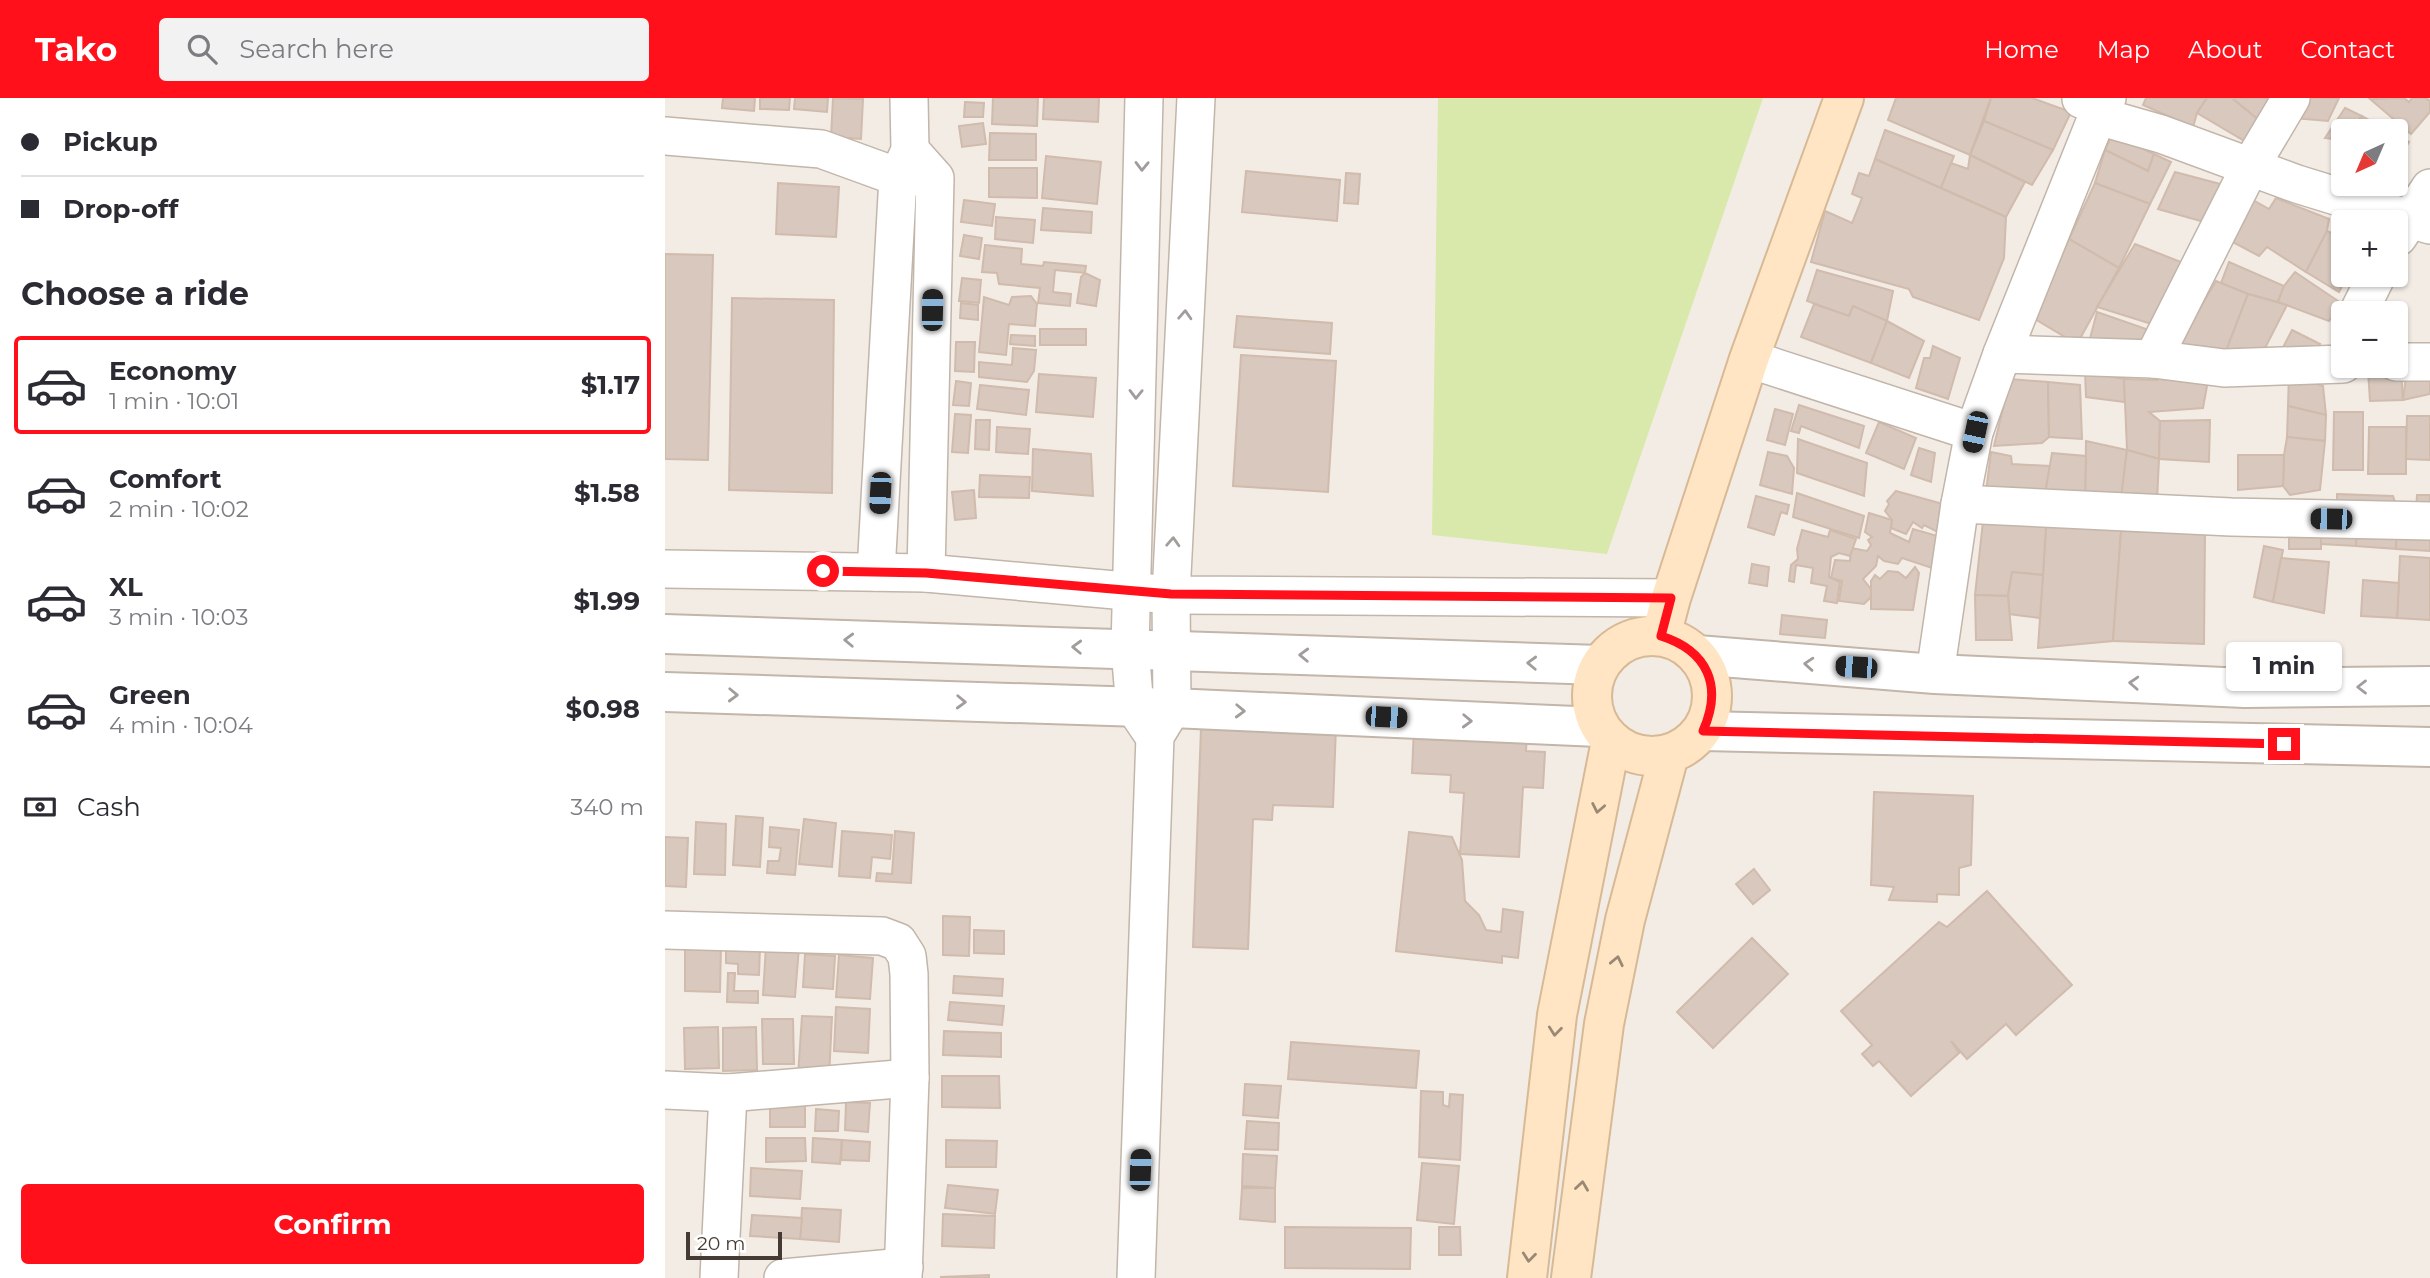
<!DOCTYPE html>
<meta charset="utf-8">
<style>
body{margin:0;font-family:Montserrat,sans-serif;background:#f2f2f3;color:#2b2b33;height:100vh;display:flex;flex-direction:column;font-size:26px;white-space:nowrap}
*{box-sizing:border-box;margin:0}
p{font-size:23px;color:#7c7c81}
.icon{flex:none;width:38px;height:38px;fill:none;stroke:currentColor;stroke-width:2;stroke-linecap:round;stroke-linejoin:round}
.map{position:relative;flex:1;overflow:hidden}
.sheet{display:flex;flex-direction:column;background:#fff;width:665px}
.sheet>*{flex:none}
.banner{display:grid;align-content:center;height:154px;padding:0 21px;background:#fff}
.needle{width:46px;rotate:224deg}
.controls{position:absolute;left:1666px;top:21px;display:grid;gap:14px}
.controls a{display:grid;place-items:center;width:77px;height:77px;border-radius:7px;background:#fff;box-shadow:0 2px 5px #0004;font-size:35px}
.scale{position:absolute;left:21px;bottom:18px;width:96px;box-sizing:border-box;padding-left:7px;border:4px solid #453b34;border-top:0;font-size:19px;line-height:24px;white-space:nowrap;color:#453b34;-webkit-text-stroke:5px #fff;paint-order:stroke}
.end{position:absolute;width:32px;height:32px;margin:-16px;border:9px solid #ff101a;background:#fff;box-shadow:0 0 0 4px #fff}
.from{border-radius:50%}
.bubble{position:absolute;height:49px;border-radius:7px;background:#fff;box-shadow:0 2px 5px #0004;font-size:23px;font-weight:700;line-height:49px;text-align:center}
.car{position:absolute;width:21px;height:42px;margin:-21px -10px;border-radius:9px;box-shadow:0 0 5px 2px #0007;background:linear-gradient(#222 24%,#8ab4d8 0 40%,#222 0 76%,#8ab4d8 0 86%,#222 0)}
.banner b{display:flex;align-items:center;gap:24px;height:66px;font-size:26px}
.banner b+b{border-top:2px solid #e1e1e2}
.banner i{width:18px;height:18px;background:#2b2b33}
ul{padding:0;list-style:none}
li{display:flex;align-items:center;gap:21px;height:98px;margin:0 14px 10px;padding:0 7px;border:4px solid transparent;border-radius:7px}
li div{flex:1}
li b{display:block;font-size:26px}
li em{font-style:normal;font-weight:700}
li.on{border-color:#ff101a}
li>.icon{width:63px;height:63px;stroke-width:1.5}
h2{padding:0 21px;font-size:32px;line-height:84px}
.pay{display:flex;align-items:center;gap:18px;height:77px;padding:0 21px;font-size:26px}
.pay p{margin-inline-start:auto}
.primary-button{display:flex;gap:14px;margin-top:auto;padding:14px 21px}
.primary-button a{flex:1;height:80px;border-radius:7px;background:#ff101a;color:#fff;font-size:28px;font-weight:700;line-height:80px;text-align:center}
header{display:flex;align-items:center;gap:42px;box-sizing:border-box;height:98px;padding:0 35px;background:#ff101a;color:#fff}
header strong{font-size:33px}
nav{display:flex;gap:38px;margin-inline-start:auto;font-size:24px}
.search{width:490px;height:63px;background:#f2f2f3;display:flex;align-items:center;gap:18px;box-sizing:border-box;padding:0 24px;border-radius:7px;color:#7c7c81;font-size:26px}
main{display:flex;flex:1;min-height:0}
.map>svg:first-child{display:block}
.green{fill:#d9e9ac}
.building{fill:#d8c8bd;stroke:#d0bbad;stroke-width:2}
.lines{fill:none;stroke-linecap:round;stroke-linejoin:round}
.minor-casing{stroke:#c2b5aa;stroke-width:40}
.tertiary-casing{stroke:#c2b5aa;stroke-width:42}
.secondary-casing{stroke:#d8b995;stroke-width:42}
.minor{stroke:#fff;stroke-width:37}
.tertiary{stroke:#fff;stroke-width:38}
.secondary{stroke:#ffe5c3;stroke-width:38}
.oneway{stroke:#a29d9a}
.oneway2{stroke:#998874}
.route{stroke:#ff101a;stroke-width:9}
</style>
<header>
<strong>Tako</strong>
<div class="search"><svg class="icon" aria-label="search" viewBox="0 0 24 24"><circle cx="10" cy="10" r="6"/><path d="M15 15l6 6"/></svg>Search here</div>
<nav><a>Home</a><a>Map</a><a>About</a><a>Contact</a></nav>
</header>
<main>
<section class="sheet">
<div class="banner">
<b><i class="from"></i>Pickup</b>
<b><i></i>Drop-off</b>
</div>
<h2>Choose a ride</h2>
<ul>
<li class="on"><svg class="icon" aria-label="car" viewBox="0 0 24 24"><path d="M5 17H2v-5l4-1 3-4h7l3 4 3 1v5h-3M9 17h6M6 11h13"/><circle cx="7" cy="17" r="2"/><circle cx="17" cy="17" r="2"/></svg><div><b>Economy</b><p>1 min · 10:01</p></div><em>$1.17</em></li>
<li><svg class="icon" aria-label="car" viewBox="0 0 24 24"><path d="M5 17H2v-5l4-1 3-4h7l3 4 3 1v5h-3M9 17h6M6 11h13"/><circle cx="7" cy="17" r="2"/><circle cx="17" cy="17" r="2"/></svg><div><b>Comfort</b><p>2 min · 10:02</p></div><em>$1.58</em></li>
<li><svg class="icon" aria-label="car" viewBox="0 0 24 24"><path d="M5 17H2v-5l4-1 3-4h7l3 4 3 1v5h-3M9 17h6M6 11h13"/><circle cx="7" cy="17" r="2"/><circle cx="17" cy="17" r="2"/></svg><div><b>XL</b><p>3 min · 10:03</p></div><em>$1.99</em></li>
<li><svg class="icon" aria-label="car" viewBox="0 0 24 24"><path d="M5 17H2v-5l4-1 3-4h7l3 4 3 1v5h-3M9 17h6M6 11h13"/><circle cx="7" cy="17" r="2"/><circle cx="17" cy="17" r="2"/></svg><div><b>Green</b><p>4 min · 10:04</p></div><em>$0.98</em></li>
</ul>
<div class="pay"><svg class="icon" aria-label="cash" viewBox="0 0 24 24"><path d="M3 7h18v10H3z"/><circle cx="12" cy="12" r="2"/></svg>Cash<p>340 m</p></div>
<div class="primary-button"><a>Confirm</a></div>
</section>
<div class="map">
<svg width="1765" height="1180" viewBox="0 0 1765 1180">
<rect width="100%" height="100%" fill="#f3ece5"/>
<polygon class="green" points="773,0 1098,0 942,456 767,437"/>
<g class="building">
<polygon points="58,0 90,0 89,13 57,10"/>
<polygon points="95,0 125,0 124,12 95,11"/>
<polygon points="130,0 163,0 162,14 129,11"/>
<polygon points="168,0 198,1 196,41 166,39"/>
<polygon points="328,0 373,0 372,28 327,26"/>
<polygon points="379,0 434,0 433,24 378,21"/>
<polygon points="1231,0 1326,0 1305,57 1223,22"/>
<polygon points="1326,0 1367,0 1406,14 1388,52 1319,23"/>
<polygon points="1481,0 1542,0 1532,15 1528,29 1478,7"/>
<polygon points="1542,0 1567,0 1600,27 1588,48 1532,15"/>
<polygon points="1567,0 1614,0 1600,27"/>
<polygon points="1639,0 1674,0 1663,23 1627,20"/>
<polygon points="1739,0 1744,4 1747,0 1761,0 1765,3 1765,14 1746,36 1705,1"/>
<polygon points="300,4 319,5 318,19 299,19"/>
<polygon points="1680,10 1697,18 1683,33 1678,33 1675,42 1660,40"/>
<polygon points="1697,18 1724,33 1695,33"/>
<polygon points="1319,23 1388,52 1367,87 1305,57"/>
<polygon points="318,25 321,46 297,49 294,28"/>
<polygon points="1220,32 1289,58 1276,90 1210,61"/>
<polygon points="325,35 371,36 371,62 324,62"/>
<polygon points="1447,36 1489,56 1483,73 1440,52"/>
<polygon points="1731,37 1744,44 1732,64 1731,64"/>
<polygon points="1440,52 1483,73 1489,56 1506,64 1485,106 1430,85"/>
<polygon points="1305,57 1360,84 1341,119 1276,90 1286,65 1303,71"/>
<polygon points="381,58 436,64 432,106 377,100"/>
<polygon points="1210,61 1341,119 1339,160 1314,222 1248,199 1244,191 1146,164 1160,113 1187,125 1197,100 1187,96 1194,75 1204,78"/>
<polygon points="324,70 372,70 372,100 324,99"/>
<polygon points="581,73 675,82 672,123 577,114"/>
<polygon points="1510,74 1559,87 1543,125 1493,111"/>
<polygon points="681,75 695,76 693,106 679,105"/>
<polygon points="113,85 174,89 171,139 111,136"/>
<polygon points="1430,85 1485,106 1454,170 1404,141"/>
<polygon points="1611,100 1664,121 1662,133 1641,174 1602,149 1594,158 1564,142 1588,102 1604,111"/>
<polygon points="299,102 330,106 327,128 296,124"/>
<polygon points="378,110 427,114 426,135 376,132"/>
<polygon points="331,119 370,122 368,145 330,141"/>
<polygon points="1662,133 1678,140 1678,177 1683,177 1674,194 1641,174"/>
<polygon points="299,137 317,140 314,161 295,158"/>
<polygon points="1404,141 1454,170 1412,246 1363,217"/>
<polygon points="1470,146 1526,168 1490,227 1432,209"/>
<polygon points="320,147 357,151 356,166 378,168 379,164 421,168 420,175 390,172 388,194 406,196 405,208 373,205 375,190 334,186 332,175 317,174"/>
<polygon points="0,156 48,157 43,362 0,361"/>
<polygon points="1564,164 1619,188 1613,204 1583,196 1556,185"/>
<polygon points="1152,172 1228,193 1222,223 1188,208 1184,218 1142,203"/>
<polygon points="1630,174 1676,205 1664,223 1613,204 1619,188"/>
<polygon points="420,175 435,182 431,208 412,205 416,179"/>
<polygon points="297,180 316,182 314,205 294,203"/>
<polygon points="1551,183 1583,196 1561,253 1511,251"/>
<polygon points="1583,196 1622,207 1597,256 1561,253"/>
<polygon points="366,198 372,206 370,228 344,226 341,257 314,254 319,199 344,207 347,199"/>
<polygon points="67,200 169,202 167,395 64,392"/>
<polygon points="296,205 313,207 313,222 295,220"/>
<polygon points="1149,206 1184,218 1188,208 1222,223 1206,265 1136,239"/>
<polygon points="1432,214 1487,233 1481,250 1423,248"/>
<polygon points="572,218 667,225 665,256 569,249"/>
<polygon points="1222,223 1259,243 1244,280 1206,265"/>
<rect x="375" y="231" width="46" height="16"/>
<polygon points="1627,232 1655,246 1644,263 1612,261"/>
<polygon points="346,237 370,238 370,248 345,246"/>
<polygon points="291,244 310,244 309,274 290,273"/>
<polygon points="1268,248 1295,260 1283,301 1251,290 1259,260 1265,260"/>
<polygon points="348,250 371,252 369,273 362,284 314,279 314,264 347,267"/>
<polygon points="576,257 671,263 663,394 568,388"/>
<polygon points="1736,271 1738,302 1705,303 1703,273"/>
<polygon points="1420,273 1459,281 1460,304 1421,299"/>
<polygon points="1493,275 1544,277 1538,310 1484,314 1495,323 1494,361 1462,352 1459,281 1492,282"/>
<polygon points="374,276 431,280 428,319 371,314"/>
<polygon points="1624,276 1658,288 1661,317 1623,308"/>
<polygon points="1765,276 1765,296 1738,302 1741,278"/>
<polygon points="1345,281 1383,284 1384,339 1377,345 1329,348"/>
<polygon points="291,283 306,285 304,308 288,307"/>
<polygon points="1383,284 1415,287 1417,341 1384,339"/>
<polygon points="315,287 364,292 361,317 312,311"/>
<polygon points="1134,307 1199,328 1194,350 1136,328 1134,335 1126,333"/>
<polygon points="1623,308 1661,317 1660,343 1622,339"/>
<polygon points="1110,311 1128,316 1120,347 1102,342"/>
<polygon points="1669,314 1698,314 1698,372 1668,372"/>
<polygon points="290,316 306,317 303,355 287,354"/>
<polygon points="1742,318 1765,318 1765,362 1741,361"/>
<polygon points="311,322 325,322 324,352 310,351"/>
<polygon points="1545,322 1544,364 1494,361 1495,323"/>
<polygon points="1214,324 1251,340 1239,371 1201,355"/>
<polygon points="332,329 365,331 363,356 331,354"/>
<polygon points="1704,329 1741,329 1741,376 1703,376"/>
<polygon points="1622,339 1660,343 1655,392 1625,397 1618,388 1619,357"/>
<polygon points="1133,341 1202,365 1199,398 1132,375"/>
<polygon points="1421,343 1462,352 1456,400 1420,399"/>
<polygon points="1254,350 1270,355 1266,384 1246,377"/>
<polygon points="368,351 426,356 428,398 367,393"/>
<polygon points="1462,352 1494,361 1492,403 1456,400"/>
<polygon points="1103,354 1122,358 1129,370 1127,396 1095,387"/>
<polygon points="1326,354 1346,358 1347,366 1385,368 1380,396 1321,394"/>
<polygon points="1387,355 1421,358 1420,399 1380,396"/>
<polygon points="1573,357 1619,357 1618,388 1573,392"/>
<polygon points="315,377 365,379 364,400 314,399"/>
<polygon points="309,392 311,420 290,422 287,394"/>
<polygon points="1231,393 1278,406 1273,434 1259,427 1257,430 1248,424 1241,436 1226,430 1227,422 1220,413 1224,406 1222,403"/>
<polygon points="1132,395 1199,418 1194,440 1128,419"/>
<polygon points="1672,396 1728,398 1734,416 1672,414"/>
<polygon points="1752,397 1765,397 1765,416 1751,415"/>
<polygon points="1091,398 1124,407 1122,416 1116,414 1109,437 1083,429"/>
<polygon points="1204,415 1227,422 1225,435 1244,444 1248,431 1272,438 1267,470 1237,460 1233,466 1219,463 1213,458 1211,468 1198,481 1206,491 1206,499 1199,506 1174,503 1177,483 1166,480 1170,462 1185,463 1186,450 1202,453 1206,447 1203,442 1207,439 1200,434"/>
<polygon points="1457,421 1448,543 1373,550 1381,429 1417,428"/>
<polygon points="1318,423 1381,429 1378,477 1347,474 1343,498 1310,497"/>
<polygon points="1656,428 1656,451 1624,451 1624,429"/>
<polygon points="1656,428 1692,429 1691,448 1656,446"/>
<polygon points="1692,429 1732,430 1731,451 1691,448"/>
<polygon points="1732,430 1765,430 1765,453 1731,451"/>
<polygon points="1137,432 1163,439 1165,432 1191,441 1185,458 1174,455 1166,459 1164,479 1175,484 1172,505 1159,503 1162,488 1146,485 1148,470 1131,467 1129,484 1124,483 1126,467 1133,461 1132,451"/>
<polygon points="1456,433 1540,434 1539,546 1448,543"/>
<polygon points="1599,448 1618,452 1608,504 1589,499"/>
<polygon points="1735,458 1765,460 1765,522 1732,520"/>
<polygon points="1616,460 1664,464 1659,515 1608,504"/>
<polygon points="1087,466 1104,469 1102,488 1084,485"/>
<polygon points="1250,469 1254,475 1248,512 1206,511 1206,483 1210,477 1215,481 1223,473 1233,474 1241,480"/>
<polygon points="1347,474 1378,477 1375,520 1344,516 1343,498"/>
<polygon points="1698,482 1734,485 1732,520 1696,518"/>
<polygon points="1310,497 1343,498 1347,542 1311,542"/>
<polygon points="1117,517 1162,522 1160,540 1115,536"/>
<polygon points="671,628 668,709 608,707 607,722 588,721 583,851 528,849 536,630"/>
<polygon points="749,629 862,636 861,653 880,654 878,690 858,689 854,759 795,756 799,695 785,694 786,677 747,675"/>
<polygon points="1209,694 1308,698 1306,767 1294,770 1294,797 1272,796 1272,804 1224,802 1229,789 1206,787"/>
<polygon points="71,718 98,720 95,769 68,767"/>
<polygon points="139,721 171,725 167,769 134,766"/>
<polygon points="31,724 61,726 60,777 29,776"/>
<polygon points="105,729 134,732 130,777 102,775 103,763 114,763 116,750 104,749"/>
<polygon points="177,733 227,737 225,761 207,759 205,780 174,778"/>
<polygon points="230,733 249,735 246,785 211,783 212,775 227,776"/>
<polygon points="744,734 787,739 797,762 800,803 814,817 821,832 836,834 838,811 858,814 853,860 837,858 837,865 731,853"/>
<polygon points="0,739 23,740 21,789 0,788"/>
<polygon points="1089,771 1105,792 1088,806 1071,786"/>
<polygon points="1322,793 1407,887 1351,937 1341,926 1302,961 1286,943 1294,955 1246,998 1214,963 1208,968 1197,956 1207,947 1176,913 1274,824 1282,829"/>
<polygon points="278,818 305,819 304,858 278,857"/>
<polygon points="309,832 339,833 339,856 309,855"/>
<polygon points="1087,840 1123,876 1048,950 1012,914"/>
<polygon points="20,846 56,847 55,894 20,893"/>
<polygon points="61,847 95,849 94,877 73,876 73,866 61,865"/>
<polygon points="101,848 134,849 130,899 98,897"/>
<polygon points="140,856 170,858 168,891 138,889"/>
<polygon points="174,857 208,860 205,901 171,899"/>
<polygon points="63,875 70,875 69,893 93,893 93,905 62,904"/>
<polygon points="289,878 338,881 337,898 288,895"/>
<polygon points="285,904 339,908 337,927 283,922"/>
<polygon points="171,909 205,911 203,955 169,953"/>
<polygon points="137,918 167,919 164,980 133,978"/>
<polygon points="97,921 128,921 129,966 98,966"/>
<polygon points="53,929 54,970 20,971 19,930"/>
<polygon points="91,929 92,972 58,973 58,930"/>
<polygon points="279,933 336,935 336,959 278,957"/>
<polygon points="626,944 754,953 751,990 623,981"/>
<polygon points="277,978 334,978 335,1010 277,1009"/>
<polygon points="580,986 616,988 613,1020 578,1017"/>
<polygon points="756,993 778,994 778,1007 784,1009 785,996 798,997 795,1062 754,1059"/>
<rect x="105" y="1003" width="35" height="26"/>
<polygon points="181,1004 205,1005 203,1034 180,1032"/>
<polygon points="151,1011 174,1013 173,1033 150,1033"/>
<polygon points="582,1023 614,1025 613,1052 580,1051"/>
<polygon points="101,1040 140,1040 141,1063 101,1064"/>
<polygon points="148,1040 177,1042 175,1066 147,1064"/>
<polygon points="177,1042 205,1044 204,1063 176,1062"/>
<polygon points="281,1042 332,1043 331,1069 281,1069"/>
<polygon points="578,1056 612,1058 610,1090 577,1088"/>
<polygon points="757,1065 794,1068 789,1126 752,1122"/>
<polygon points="86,1070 137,1073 135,1101 85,1098"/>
<polygon points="283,1087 333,1092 330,1116 280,1110"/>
<polygon points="577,1090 610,1090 610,1124 575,1121"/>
<polygon points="137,1110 176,1112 174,1144 135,1141"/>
<polygon points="278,1116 330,1118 329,1150 277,1148"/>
<polygon points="87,1117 137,1120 135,1141 85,1138"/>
<polygon points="620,1129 746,1130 745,1171 620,1170"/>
<polygon points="774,1129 795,1129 796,1157 774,1157"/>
<polygon points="324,1177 324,1180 275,1179"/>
</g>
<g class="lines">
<defs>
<g id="minor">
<polyline points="479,0 465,551 470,610 487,635"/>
<polyline points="1416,1 1436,9 1447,22 1496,36 1632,86 1765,127"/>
<polyline points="0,38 156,51 233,79 256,79"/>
<polyline points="245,52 270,80 261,475"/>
<polyline points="1733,139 1765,90"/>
<polyline points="1693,215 1712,177"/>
<polyline points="1337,256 1488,261 1559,270 1678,266"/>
<polyline points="1084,261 1309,334"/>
<polyline points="1488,261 1585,69 1626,0"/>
<polyline points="1731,264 1765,264"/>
<polyline points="1295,406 1566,419 1765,423"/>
<polyline points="0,471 261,475 506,497 1006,500"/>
<polyline points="211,474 233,79 245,52 244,0"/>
<polyline points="1270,576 1295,406 1309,334 1337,256 1436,9 1442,0"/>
<polyline points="0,832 217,838 233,844 242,858 244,876 245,980 238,1180"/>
<polyline points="0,992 63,995 245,980"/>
<polyline points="54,1180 63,995"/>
<polyline points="118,1180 239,1169"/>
<polyline points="471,1180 490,638 507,610 506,497 531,0"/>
</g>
<g id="tertiary">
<polyline points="0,536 935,567"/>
<polyline points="1032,557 1270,576 1580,590 1765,588"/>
<polyline points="0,594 507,610 934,629"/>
<polyline points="1038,633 1765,649"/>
</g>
<g id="secondary">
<circle cx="987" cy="598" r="60"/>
<polyline points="996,538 1006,500 1084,261 1179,0"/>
<polyline points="862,1180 892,917 946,643"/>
<polyline points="906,1180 939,926 960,822 1004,657"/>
</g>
</defs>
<use href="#minor" class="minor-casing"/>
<use href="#tertiary" class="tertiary-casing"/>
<use href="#secondary" class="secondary-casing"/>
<use href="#minor" class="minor"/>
<use href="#tertiary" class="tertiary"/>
<use href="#secondary" class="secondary"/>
</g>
<defs><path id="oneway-chevron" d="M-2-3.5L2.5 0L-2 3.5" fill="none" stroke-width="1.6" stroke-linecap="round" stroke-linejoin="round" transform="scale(1.75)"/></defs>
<g class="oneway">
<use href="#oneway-chevron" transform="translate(477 68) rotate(91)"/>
<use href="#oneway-chevron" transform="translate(520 217) rotate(-87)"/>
<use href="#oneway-chevron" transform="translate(471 296) rotate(91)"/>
<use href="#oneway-chevron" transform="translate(508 444) rotate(-87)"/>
<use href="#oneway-chevron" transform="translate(184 542) rotate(-178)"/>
<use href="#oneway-chevron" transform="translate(412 549) rotate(-178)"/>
<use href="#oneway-chevron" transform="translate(639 557) rotate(-178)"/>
<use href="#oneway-chevron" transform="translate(867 565) rotate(-178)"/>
<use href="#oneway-chevron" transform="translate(1144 566) rotate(-176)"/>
<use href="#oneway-chevron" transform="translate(1469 585) rotate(-177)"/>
<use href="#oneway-chevron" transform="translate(1697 589) rotate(180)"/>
<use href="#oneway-chevron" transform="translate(68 597) rotate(2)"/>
<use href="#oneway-chevron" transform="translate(296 604) rotate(2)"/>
<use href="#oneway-chevron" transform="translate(575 613) rotate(2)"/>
<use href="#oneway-chevron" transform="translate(802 623) rotate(2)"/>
</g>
<g class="oneway2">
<use href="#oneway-chevron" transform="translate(933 710) rotate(101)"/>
<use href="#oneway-chevron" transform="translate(952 863) rotate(-78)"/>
<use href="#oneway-chevron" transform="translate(890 933) rotate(96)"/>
<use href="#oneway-chevron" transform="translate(917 1088) rotate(-82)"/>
<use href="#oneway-chevron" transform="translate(864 1159) rotate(96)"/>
</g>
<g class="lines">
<path class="route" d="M158,473L261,475L506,496L1006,500L996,538C1043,553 1058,588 1038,633L1619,646"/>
</g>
</svg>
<div class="controls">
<a><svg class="needle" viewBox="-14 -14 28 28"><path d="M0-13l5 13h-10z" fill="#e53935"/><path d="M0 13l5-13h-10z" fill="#7c7c81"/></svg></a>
<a>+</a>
<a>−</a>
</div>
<div class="scale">20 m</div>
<i class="end from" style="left:158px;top:473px"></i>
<i class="end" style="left:1619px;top:646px"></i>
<div class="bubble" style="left:1561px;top:544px;width:116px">1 min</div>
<i class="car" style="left:267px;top:212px;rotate:1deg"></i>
<i class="car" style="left:1310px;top:334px;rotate:192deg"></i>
<i class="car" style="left:215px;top:395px;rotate:183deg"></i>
<i class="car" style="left:1666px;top:421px;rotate:271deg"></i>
<i class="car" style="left:1191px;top:569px;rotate:274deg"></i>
<i class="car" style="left:721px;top:619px;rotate:93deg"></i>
<i class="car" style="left:475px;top:1072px;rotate:2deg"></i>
</div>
</main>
